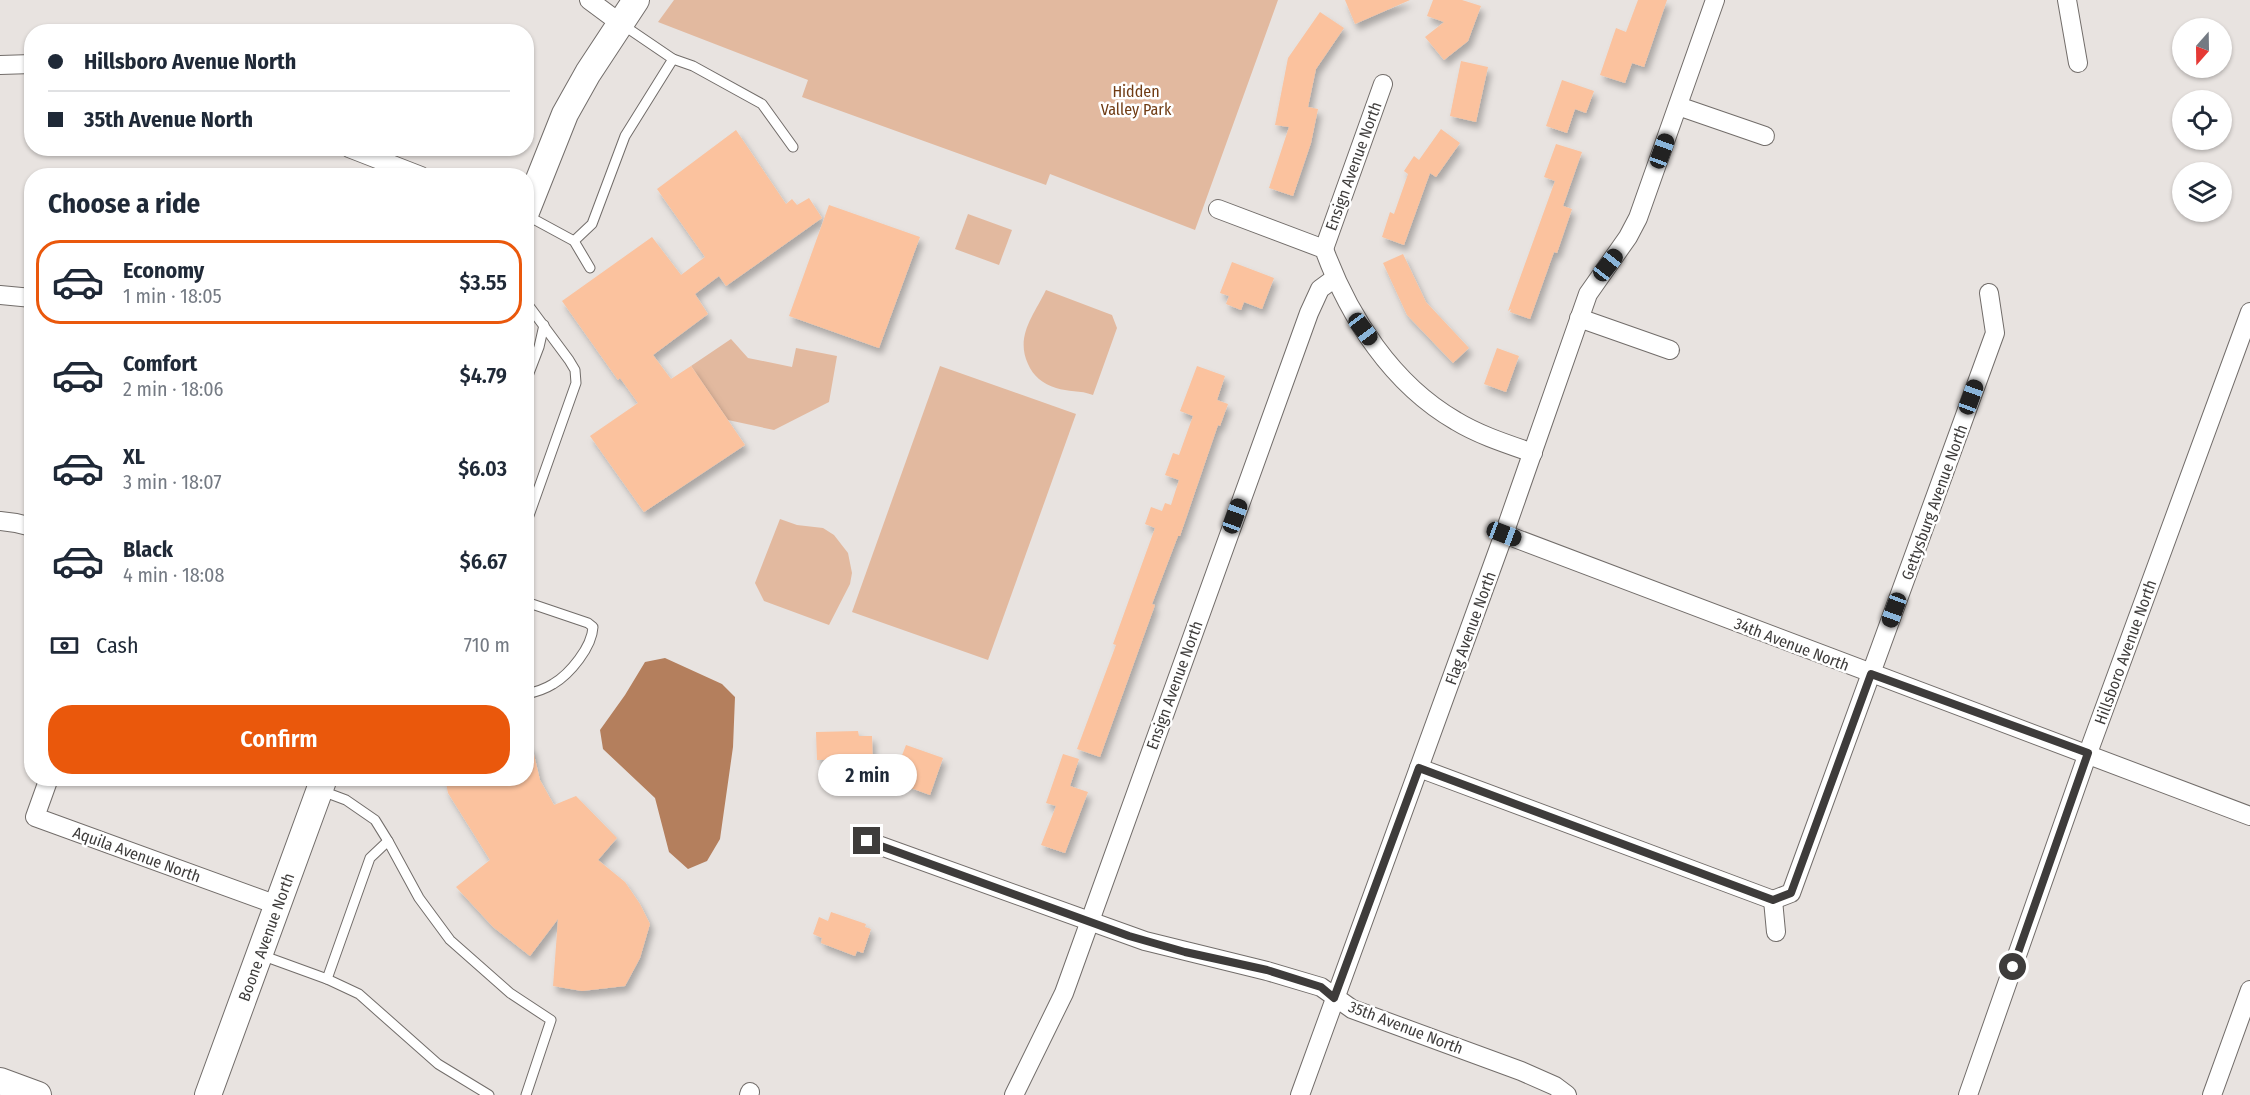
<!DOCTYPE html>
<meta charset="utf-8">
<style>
body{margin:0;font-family:"Fira Sans Condensed",sans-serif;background:#f6f6f7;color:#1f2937;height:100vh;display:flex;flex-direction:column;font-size:22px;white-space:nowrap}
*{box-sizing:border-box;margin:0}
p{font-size:20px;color:#747a83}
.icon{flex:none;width:33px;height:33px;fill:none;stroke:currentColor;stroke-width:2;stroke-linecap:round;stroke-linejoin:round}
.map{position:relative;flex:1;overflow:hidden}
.sheet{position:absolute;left:24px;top:168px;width:510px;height:618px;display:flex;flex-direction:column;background:#fff;border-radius:24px;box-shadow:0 2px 4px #0004}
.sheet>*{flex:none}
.guide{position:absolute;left:24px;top:24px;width:510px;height:132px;border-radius:24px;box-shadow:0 2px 4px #0004;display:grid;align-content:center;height:132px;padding:0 24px;background:#fff}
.needle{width:39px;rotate:200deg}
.fabs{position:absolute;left:2172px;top:18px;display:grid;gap:12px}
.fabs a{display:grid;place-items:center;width:60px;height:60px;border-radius:50%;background:#fff;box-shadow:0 2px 4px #0004;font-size:30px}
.end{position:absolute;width:27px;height:27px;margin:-14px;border:8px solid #3e3c3b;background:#fff;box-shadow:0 0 0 3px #fff}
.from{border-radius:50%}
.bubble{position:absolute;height:42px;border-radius:21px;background:#fff;box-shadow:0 2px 4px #0004;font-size:20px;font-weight:600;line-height:42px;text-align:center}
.car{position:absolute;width:18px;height:36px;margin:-18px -9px;border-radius:8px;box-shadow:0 0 4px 2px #0007;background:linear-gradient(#222 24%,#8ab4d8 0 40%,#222 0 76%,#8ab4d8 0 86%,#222 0)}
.guide b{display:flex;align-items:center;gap:21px;height:57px;font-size:22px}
.guide b+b{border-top:2px solid #e0e1e3}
.guide i{width:15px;height:15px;background:#1f2937}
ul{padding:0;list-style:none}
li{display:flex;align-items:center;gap:18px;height:84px;margin:0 12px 9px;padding:0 12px;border:3px solid transparent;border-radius:24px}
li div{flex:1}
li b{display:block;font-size:22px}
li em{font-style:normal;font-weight:600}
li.on{border-color:#ea580c}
li>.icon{width:54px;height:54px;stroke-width:1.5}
h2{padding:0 24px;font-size:27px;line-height:72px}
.pay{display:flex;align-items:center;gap:15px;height:66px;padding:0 24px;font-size:22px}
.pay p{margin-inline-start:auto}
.button{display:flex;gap:12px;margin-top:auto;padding:12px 24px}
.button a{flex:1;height:69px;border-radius:24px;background:#ea580c;color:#fff;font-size:24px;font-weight:600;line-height:69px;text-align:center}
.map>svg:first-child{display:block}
.green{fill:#e2b99f}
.water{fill:#b47f5d}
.building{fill:#fbc29e;filter:url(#shadow)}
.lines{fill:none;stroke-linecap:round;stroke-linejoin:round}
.lane-casing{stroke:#726d6a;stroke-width:11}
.street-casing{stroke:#726d6a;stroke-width:20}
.secondary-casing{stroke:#726d6a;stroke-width:28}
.lane{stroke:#fff;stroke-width:9}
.street{stroke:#fff;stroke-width:18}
.secondary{stroke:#fff;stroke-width:26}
.route{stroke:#3e3c3b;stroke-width:8}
.labels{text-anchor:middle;stroke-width:5;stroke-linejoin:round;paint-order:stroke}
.park-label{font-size:16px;fill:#703c14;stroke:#fff}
.street-label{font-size:16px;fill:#3e3c3b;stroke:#fff}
</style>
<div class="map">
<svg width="2250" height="1095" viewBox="0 0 2250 1095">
<defs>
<filter id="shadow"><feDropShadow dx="3.5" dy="6" stdDeviation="3" flood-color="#0004"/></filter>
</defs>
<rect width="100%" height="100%" fill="#e8e3e0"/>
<g class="green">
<polygon points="674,0 1278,0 1195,230 1050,174 1046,185 802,97 808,80 658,22"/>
<polygon points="968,214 1012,230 999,265 955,249"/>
<path d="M1046,290L1112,315L1117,328L1093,395C1080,390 1068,392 1056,388C1043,384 1033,376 1028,364C1015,336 1034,315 1046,290Z"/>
<polygon points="731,339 748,358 792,367 796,348 837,356 829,402 774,430 728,420 691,366"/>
<polygon points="940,366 1076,414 988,660 852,612"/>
<polygon points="780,519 797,525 823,528 834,535 848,553 852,573 850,584 829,625 764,601 755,583"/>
</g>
<polygon class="water" points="665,658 722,684 735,697 733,747 720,839 707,861 688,869 669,852 655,798 603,749 600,730 625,695 645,662"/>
<g class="building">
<polygon points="1345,0 1410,0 1355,24"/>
<polygon points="1433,0 1462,0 1481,6 1468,41 1444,60 1425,37 1444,22 1427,16"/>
<polygon points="1638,0 1667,0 1644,67 1632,63 1625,83 1600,75 1616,28 1626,32"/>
<polygon points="1320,12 1344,28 1316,69 1308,107 1318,109 1311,143 1293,196 1269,188 1289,127 1275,125 1288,58"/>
<polygon points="1461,61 1488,67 1476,122 1450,116"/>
<polygon points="1562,80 1594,91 1586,113 1575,109 1567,133 1546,126"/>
<polygon points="1441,129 1460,143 1436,177 1430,173 1404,245 1382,237 1390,212 1394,214 1408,174 1404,171 1414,156 1419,160"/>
<polygon points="736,130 786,204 792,199 797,205 809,198 822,218 726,286 719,276 695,294 708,314 653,355 671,379 691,366 745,445 644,512 590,436 638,403 620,378 618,380 562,301 652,237 681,275 705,257 657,189"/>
<polygon points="1556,144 1582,152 1563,206 1572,209 1557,253 1554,252 1530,319 1510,312 1511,309 1508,311 1555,181 1544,177"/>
<polygon points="829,205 920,237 879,348 789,316"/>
<polygon points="1403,254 1426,302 1469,348 1453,363 1407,315 1383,263"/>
<polygon points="1232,262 1274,278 1262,309 1244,302 1241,310 1226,304 1229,296 1220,293"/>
<polygon points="1497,348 1519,356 1506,392 1484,384"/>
<polygon points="1197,366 1225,376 1217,400 1228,404 1220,426 1218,425 1180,536 1178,536 1152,604 1155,605 1100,757 1077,749 1116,645 1113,644 1155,528 1145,524 1151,507 1162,511 1165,503 1171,505 1179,480 1165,475 1173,453 1179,455 1193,416 1180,411"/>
<polygon points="858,731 859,736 872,736 873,767 852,768 852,759 817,760 816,732"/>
<polygon points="906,745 943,758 930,795 908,787 914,772 898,766"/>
<polygon points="532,746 540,780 554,805 576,796 617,838 598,860 625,882 640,904 650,924 640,958 625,986 582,991 553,986 558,919 530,956 493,927 456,887 490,860 448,793 445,778 526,778 526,747"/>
<polygon points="1063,754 1079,759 1070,786 1088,792 1065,853 1041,845 1056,806 1046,803"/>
<polygon points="831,912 866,924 865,927 871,929 863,953 857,951 855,956 821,943 822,938 813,934 819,917 828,921"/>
</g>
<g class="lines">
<defs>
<g id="lane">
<polyline points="673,59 693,66 762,104 793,147"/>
<polyline points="526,215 574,241 590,268"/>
<polyline points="574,241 592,224 625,136 673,59 623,25"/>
<polyline points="526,302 569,360 575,370 576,383 526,524"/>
<polyline points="526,381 539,347 544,325"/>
<path d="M526,602L588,623L593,627C592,647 570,674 553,684C545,689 536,692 526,694"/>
<polyline points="322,791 346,800 375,820 388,841 419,898 450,940 510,993 551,1020 526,1095"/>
<polyline points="261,955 327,979 359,994 438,1064 489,1095"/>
<polyline points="327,979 370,858 388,841"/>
</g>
<g id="street">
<polyline points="589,0 620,23"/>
<polyline points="2067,0 2078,63"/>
<polyline points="0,65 32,64"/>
<polyline points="1678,106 1765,136"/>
<polyline points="349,148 421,176"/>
<path d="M1218,209L1324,249C1349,317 1392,384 1456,421C1479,435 1507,444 1533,453"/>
<polyline points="1324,249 1383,84"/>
<polyline points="0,295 32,298"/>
<polyline points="1579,318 1670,350"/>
<polyline points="0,521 16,523 32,527"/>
<polyline points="1504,534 2250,816"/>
<polyline points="1419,768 1773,900"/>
<polyline points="49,778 35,817 277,905"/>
<polyline points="867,841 1145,941 1267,971 1321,987 1352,1009 1521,1071 1555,1086 1567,1095"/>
<polyline points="1773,900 1791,893 1995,333 1989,293"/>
<polyline points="1773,900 1776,932"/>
<polyline points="749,1095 750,1092"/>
<polyline points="1014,1095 1064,993 1309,313 1320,289 1335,278"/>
<polyline points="1300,1095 1504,534 1588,294 1628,237 1638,218 1715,0"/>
<polyline points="1968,1095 2088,753 2250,312"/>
<polyline points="2212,1095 2250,990"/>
</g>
<g id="secondary">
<polyline points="526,212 565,114 588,73 636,0"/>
<polyline points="0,1081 38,1095"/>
<polyline points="208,1095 324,778"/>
</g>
</defs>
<use href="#lane" class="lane-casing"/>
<use href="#street" class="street-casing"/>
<use href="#secondary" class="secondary-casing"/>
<use href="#lane" class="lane"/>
<use href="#street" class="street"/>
<use href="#secondary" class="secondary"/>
</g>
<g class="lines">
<polyline class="route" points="867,841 1129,936 1185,952 1267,970 1321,987 1334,998 1419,768 1773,900 1791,893 1871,674 2088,753 2013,967"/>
</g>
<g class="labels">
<g class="park-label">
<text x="1136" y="97">Hidden<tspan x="1136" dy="18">Valley Park</tspan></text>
</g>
<g class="street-label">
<text transform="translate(1353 166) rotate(-70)" y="6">Ensign Avenue North</text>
<text transform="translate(1934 502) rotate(-70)" y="6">Gettysburg Avenue North</text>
<text transform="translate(1470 628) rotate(-70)" y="6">Flag Avenue North</text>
<text transform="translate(1792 644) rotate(21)" y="6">34th Avenue North</text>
<text transform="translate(2125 652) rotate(-70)" y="6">Hillsboro Avenue North</text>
<text transform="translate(1174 685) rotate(-70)" y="6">Ensign Avenue North</text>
<text transform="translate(137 854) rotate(20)" y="6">Aquila Avenue North</text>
<text transform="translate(266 937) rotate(-70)" y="6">Boone Avenue North</text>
<text transform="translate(1406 1027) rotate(21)" y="6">35th Avenue North</text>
</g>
</g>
</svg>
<div class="fabs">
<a><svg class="needle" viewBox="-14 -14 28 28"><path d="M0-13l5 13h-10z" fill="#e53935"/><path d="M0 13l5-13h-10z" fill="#747a83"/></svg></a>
<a><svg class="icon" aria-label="locate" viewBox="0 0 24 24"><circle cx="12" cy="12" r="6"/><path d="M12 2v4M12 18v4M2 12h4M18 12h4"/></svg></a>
<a><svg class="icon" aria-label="layers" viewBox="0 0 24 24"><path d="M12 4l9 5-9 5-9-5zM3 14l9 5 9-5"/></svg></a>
</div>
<i class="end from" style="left:2013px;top:967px"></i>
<i class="end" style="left:867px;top:841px"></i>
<div class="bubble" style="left:818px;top:754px;width:99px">2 min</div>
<i class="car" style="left:1662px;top:151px;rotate:20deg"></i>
<i class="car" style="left:1608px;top:265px;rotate:38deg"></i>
<i class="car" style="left:1363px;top:329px;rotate:143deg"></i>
<i class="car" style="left:1971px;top:397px;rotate:20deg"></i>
<i class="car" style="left:1235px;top:516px;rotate:20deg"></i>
<i class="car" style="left:1504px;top:534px;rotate:111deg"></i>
<i class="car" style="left:1894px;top:610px;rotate:200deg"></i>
<div class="guide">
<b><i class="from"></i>Hillsboro Avenue North</b>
<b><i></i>35th Avenue North</b>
</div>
<section class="sheet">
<h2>Choose a ride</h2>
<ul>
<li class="on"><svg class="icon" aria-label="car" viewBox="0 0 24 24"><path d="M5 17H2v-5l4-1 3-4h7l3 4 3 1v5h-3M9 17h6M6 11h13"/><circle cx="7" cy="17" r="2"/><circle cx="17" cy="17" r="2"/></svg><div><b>Economy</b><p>1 min · 18:05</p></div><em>$3.55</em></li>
<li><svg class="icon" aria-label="car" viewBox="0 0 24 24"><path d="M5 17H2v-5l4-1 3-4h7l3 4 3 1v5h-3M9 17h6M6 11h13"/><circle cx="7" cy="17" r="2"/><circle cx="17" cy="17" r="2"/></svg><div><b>Comfort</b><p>2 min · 18:06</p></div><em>$4.79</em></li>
<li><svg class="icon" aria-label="car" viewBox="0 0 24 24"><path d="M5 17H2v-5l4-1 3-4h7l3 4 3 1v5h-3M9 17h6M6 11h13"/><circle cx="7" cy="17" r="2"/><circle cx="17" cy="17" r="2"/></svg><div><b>XL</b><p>3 min · 18:07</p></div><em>$6.03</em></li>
<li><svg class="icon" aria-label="car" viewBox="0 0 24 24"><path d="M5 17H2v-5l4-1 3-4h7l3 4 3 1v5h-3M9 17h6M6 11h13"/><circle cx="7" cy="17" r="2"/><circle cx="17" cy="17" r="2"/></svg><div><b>Black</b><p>4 min · 18:08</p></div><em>$6.67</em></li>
</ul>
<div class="pay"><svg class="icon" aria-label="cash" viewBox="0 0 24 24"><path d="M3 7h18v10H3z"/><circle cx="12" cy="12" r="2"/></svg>Cash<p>710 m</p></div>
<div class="button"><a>Confirm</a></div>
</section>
</div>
